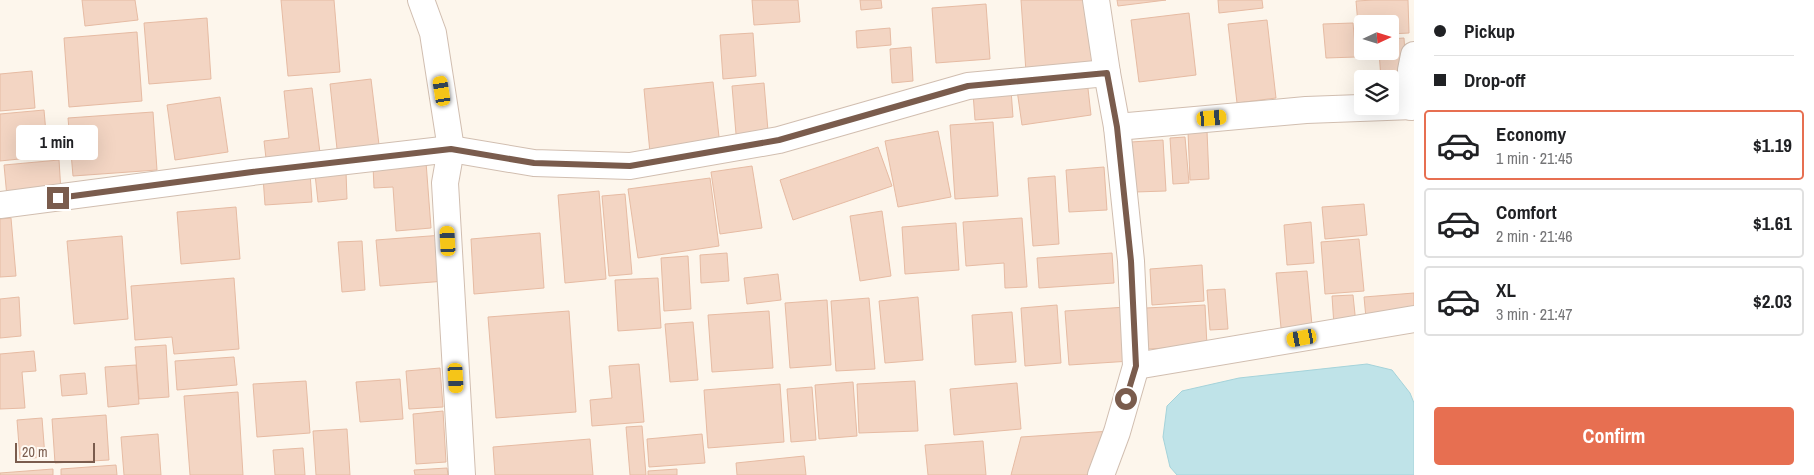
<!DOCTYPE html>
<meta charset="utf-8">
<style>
body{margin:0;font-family:"Archivo Narrow",sans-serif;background:#f2f2f2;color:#202124;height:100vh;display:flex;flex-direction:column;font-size:19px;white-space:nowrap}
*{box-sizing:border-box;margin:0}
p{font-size:16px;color:#757577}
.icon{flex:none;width:28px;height:28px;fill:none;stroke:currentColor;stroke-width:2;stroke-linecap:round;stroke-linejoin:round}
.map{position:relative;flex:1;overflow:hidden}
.details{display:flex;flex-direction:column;background:#fff;width:400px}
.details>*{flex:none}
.hud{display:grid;align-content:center;height:110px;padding:0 20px;background:#fff}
.needle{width:32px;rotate:86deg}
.tools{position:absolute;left:1354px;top:15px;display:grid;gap:10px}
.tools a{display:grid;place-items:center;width:45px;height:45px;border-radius:5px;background:#fff;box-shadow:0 5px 20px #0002;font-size:25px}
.scale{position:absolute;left:15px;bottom:12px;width:80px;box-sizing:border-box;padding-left:5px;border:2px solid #7a5c4d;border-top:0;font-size:14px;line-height:18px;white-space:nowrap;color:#7a5c4d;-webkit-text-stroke:4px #fffaf3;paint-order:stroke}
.end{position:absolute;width:22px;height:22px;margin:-11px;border:6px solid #7a5c4d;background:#fff;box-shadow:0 0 0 2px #fff}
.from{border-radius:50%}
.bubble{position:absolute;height:35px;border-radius:5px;background:#fff;box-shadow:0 5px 20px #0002;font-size:16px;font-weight:700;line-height:35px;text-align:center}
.car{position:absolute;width:15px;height:30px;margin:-15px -8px;border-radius:6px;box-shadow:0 0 4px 1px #0007;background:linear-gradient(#f5c518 24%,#345 0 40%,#f5c518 0 76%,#345 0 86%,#f5c518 0)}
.hud b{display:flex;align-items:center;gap:18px;height:48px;font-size:19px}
.hud b+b{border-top:1px solid #e0e0e0}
.hud i{width:12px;height:12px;background:#202124}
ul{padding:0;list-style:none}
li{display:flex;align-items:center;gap:15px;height:70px;margin:0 10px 8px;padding:0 10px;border:2px solid #e0e0e0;border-radius:5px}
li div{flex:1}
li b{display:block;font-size:19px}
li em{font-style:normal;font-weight:700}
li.on{border-color:#e76f51}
li>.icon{width:45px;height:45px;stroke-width:1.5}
.action{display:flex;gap:10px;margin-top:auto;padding:10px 20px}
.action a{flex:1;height:58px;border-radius:5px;background:#e76f51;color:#fff;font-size:20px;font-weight:700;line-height:58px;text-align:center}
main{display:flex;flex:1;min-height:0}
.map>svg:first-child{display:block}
.water{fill:#bfe3e8;stroke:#a5d3da}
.building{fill:#f3d5c3;stroke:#e6bba3}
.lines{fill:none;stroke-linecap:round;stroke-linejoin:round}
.minor-casing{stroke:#d1beb0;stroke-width:28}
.minor{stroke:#fff;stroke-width:26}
.route{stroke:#7a5c4d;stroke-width:6}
</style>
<main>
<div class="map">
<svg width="1414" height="475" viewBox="0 0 1414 475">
<rect width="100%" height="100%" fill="#fdf6ec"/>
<polygon class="water" points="1367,364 1392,370 1410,393 1414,403 1414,475 1177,475 1170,467 1163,437 1167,406 1182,391 1239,378"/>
<g class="building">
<polygon points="82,0 135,0 138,20 85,26"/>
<polygon points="281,0 334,0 340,72 288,76"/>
<polygon points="752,0 798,0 800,22 754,25"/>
<polygon points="860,0 881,0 882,8 861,10"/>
<polygon points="1021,0 1092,0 1097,67 1026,72"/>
<polygon points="1117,0 1166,0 1118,6"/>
<polygon points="1218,0 1262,0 1263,8 1219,13"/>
<polygon points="1374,0 1408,0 1409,33 1390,34 1390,24 1362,24 1362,36 1359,36 1356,1"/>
<polygon points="986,4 990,59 936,63 932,8"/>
<polygon points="1189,13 1196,75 1139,82 1131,20"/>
<polygon points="207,18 211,79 149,84 144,23"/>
<polygon points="1267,20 1276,98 1237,103 1228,24"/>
<polygon points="1353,23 1356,57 1326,58 1323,24"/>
<polygon points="890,28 891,45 857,48 856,31"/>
<polygon points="137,32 142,101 69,107 64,38"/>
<polygon points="753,33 756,76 723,79 720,35"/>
<polygon points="1404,38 1407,86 1390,87 1390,79 1381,79 1379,51 1390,51 1390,39"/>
<polygon points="911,47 913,81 892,83 890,49"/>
<polygon points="32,71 35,108 0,111 0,74"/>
<polygon points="371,79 380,153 338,158 330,84"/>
<polygon points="1087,80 1091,115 1022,125 1017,90"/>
<polygon points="713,82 720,146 650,153 644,89"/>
<polygon points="764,83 768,131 736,134 732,86"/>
<polygon points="312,88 321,161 267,167 264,141 289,138 284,91"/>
<polygon points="1011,90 1013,117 975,120 973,93"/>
<polygon points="220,97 228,152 175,160 167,105"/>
<polygon points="44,110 48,156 0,161 0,114"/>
<polygon points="153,112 157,170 73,176 68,118"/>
<polygon points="993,122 998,196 955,199 950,125"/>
<polygon points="938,131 951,197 898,207 885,141"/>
<polygon points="1207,131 1209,179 1190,180 1188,132"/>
<polygon points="1185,137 1189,183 1173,184 1170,138"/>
<polygon points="1163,140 1166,191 1135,192 1131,142"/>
<polygon points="878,147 892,186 793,220 780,180"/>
<polygon points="59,160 61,192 7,197 4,165"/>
<polygon points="426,162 431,228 396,231 393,187 374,188 373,166"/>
<polygon points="752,166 762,228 720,234 711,172"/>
<polygon points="1104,167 1107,210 1069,212 1066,170"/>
<polygon points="346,172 347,199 318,202 315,174"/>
<polygon points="310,173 312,202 265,205 263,177"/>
<polygon points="1055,176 1059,244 1033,246 1028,178"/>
<polygon points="710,178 719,246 638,258 628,189"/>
<polygon points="599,191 606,279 565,283 558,195"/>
<polygon points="625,194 632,274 609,276 602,196"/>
<polygon points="1364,204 1367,235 1325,239 1322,207"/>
<polygon points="236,207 240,259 181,264 177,212"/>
<polygon points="882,211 891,276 860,281 850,216"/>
<polygon points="11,218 16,276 0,277 0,219"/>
<polygon points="1022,218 1027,287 1005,288 1004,263 966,266 963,222"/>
<polygon points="1311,222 1314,263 1287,265 1284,225"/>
<polygon points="956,223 959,270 905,274 902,227"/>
<polygon points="540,233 544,288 474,294 471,239"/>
<polygon points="443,235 446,281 380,286 376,240"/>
<polygon points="122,236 128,319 74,324 67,241"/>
<polygon points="1359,239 1364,291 1325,294 1321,242"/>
<polygon points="362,241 365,290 342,292 338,242"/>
<polygon points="727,253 729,281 701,283 700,255"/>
<polygon points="1112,253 1114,283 1039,288 1037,258"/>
<polygon points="688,256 691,309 664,311 661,258"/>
<polygon points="1202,265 1204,301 1152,305 1150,269"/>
<polygon points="1307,271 1312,325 1281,328 1276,273"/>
<polygon points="778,274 781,300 747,304 744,278"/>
<polygon points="234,278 239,349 174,354 172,337 135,340 131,286"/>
<polygon points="658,278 661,328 618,331 615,280"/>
<polygon points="1225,289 1228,329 1210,330 1207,290"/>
<polygon points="1414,293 1414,314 1366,318 1364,297"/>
<polygon points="1353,295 1356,324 1334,326 1332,296"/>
<polygon points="19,297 21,336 0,338 0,299"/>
<polygon points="918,297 923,360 885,363 879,301"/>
<polygon points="869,298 875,369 836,371 831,301"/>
<polygon points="827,300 831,365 790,368 785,303"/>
<polygon points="1057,305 1061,363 1025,366 1021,308"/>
<polygon points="1205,305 1207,346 1148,349 1146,308"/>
<polygon points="1127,307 1131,361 1069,365 1065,311"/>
<polygon points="569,311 576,412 496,418 488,317"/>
<polygon points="769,311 773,368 712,372 708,315"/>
<polygon points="1012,312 1016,362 975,365 972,315"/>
<polygon points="693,322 698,380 670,382 665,324"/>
<polygon points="166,345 169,397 139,399 135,347"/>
<polygon points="34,351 36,371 22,372 25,408 0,409 0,354"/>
<polygon points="234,357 237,385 177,390 175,361"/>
<polygon points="639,364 644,422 592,426 590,400 612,398 609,366"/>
<polygon points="136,365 139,404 108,407 105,367"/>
<polygon points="440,368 443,407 409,409 406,371"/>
<polygon points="85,373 87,394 62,396 60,375"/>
<polygon points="400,379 403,419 360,422 356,382"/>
<polygon points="306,381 310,433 257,437 253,384"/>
<polygon points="915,381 918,431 859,433 857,384"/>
<polygon points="853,382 857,436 819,439 815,385"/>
<polygon points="1017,383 1021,429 954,435 950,389"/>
<polygon points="780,384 784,442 708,448 704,390"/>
<polygon points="812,387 816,440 791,442 787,389"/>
<polygon points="238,392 243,475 190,475 184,396"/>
<polygon points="443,411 446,462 416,464 413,414"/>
<polygon points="106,415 109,460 55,463 52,419"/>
<polygon points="42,418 45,457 20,459 17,420"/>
<polygon points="642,426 646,475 630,475 626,427"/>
<polygon points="347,429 350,475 316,475 313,431"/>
<polygon points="1111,431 1094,475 1011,475 1021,437"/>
<polygon points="158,434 161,475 124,475 121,437"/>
<polygon points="702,434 705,463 649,467 647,439"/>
<polygon points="590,439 593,475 495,475 493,447"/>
<polygon points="983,441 986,475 928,475 925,445"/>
<polygon points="303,448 305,475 275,475 273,450"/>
<polygon points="804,456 806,475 737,475 736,463"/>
<polygon points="116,465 117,475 61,475 61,469"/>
<polygon points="447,468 448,475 415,475 414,470"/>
<polygon points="53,469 53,475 0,475 0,473"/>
<polygon points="677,469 677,475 648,475 648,471"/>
</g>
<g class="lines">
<defs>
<g id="minor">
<polyline points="421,0 433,33 451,149 445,183 462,475"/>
<polyline points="1096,0 1107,73 1117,127 1131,261 1136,366 1117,432 1101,475"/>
<polyline points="1411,107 1411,70 1414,55"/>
<polyline points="1117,127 1306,110 1414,106"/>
<polyline points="0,205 252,172 451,149 534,163 630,166 779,140 968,86 1107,73"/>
<polyline points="1136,366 1414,319"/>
</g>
</defs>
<use href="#minor" class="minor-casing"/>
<use href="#minor" class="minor"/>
</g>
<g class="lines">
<polyline class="route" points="58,198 252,172 451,149 534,163 630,166 779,140 968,86 1107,73 1117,127 1131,261 1136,366 1126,399"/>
</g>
</svg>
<div class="tools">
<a><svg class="needle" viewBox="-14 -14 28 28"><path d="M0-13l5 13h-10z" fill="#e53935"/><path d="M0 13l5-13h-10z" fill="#757577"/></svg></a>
<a><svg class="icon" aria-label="layers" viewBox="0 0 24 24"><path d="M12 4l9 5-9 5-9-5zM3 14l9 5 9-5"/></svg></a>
</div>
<div class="scale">20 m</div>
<i class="end from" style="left:1126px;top:399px"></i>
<i class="end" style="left:58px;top:198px"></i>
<div class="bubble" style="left:16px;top:125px;width:82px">1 min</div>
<i class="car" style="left:442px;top:91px;rotate:351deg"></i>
<i class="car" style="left:1212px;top:118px;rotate:85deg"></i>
<i class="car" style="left:448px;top:241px;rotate:357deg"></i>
<i class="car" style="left:1302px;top:338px;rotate:260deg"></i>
<i class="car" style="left:456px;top:378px;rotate:177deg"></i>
</div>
<section class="details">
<div class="hud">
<b><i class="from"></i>Pickup</b>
<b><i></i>Drop-off</b>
</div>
<ul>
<li class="on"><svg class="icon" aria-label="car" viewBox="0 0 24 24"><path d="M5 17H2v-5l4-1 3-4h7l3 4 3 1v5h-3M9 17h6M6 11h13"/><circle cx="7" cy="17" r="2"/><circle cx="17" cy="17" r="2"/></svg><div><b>Economy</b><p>1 min · 21:45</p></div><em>$1.19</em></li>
<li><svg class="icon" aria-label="car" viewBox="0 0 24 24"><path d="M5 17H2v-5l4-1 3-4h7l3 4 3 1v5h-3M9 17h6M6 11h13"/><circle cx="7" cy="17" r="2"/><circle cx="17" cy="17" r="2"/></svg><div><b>Comfort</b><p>2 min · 21:46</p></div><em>$1.61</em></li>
<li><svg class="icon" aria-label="car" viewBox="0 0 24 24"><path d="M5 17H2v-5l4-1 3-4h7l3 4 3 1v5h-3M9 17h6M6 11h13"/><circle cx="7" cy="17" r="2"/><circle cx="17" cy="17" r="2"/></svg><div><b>XL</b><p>3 min · 21:47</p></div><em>$2.03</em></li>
</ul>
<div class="action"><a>Confirm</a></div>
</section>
</main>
